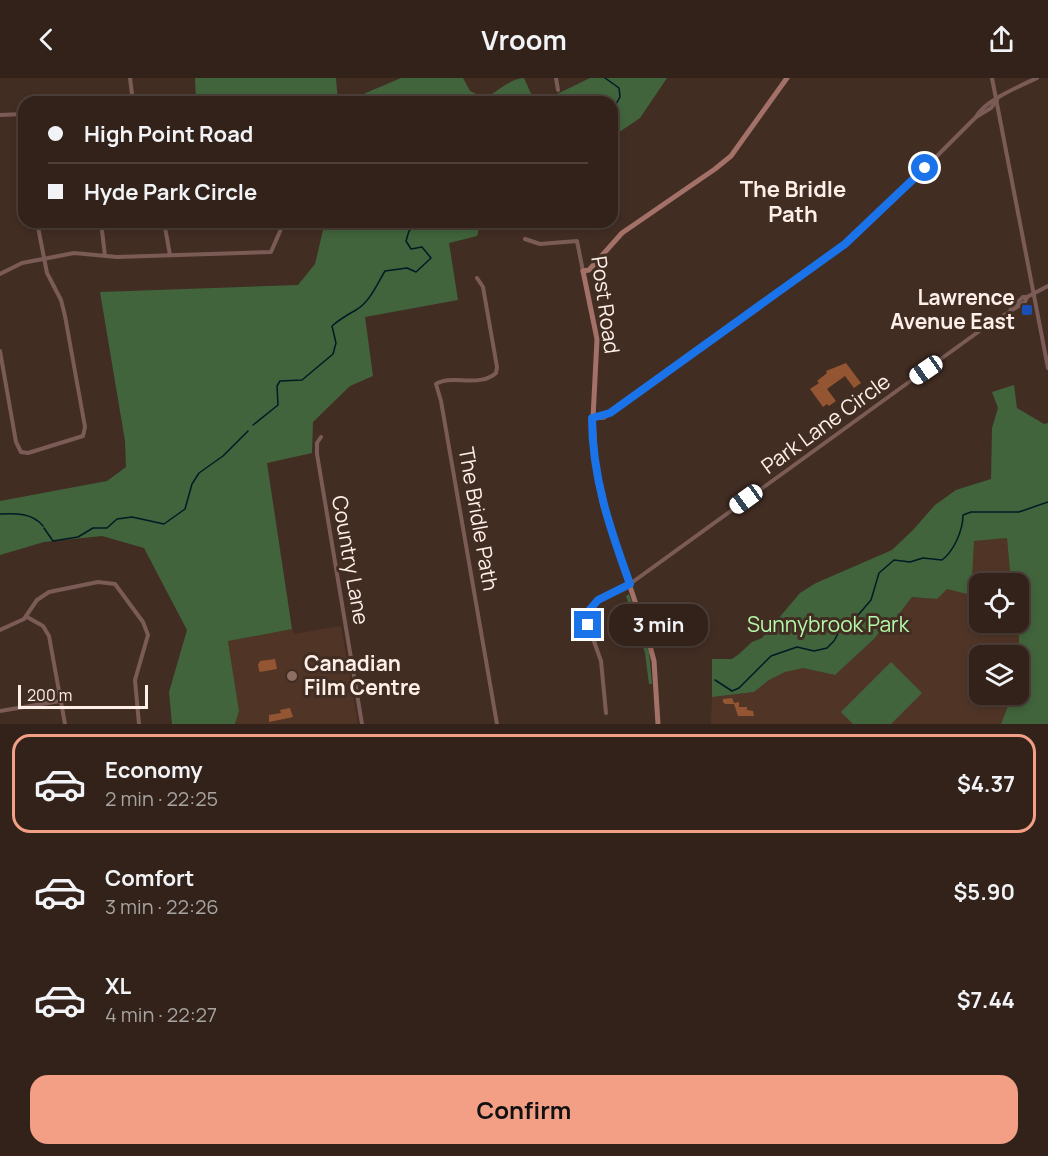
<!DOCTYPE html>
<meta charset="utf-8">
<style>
body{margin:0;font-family:Manrope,sans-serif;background:#3d2f27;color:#f1f3f6;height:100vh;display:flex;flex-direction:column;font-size:22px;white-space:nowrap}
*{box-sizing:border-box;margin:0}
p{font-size:20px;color:#a8a4a2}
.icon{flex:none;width:33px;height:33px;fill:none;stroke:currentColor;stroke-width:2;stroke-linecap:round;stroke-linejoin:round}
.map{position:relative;height:646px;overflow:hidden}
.details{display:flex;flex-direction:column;background:#32221a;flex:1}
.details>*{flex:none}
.banner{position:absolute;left:18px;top:18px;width:600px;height:132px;border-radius:18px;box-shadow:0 3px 9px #0003,0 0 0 2px #4d3f39;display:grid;align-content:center;height:132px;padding:0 30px;background:#32221a}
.controls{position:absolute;left:969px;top:495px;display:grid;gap:12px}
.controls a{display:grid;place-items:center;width:60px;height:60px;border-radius:12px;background:#32221a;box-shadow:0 3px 9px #0003,0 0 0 2px #4d3f39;font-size:30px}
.scale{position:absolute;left:18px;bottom:15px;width:130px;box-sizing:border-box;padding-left:6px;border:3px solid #fef0e9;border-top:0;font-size:16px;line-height:21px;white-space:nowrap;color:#fef0e9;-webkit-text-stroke:4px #422d23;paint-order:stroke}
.end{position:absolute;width:27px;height:27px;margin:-14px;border:8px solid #1a73e8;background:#fff;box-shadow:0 0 0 3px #fff}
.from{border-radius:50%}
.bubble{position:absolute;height:42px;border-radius:18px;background:#32221a;box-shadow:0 3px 9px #0003,0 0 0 2px #4d3f39;font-size:20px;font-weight:700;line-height:42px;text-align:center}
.car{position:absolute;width:18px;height:36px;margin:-18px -9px;border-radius:8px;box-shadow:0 0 4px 2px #0007;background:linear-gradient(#fff 24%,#345 0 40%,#fff 0 76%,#345 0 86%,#fff 0)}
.banner b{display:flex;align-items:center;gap:21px;height:57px;font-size:22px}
.banner b+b{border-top:2px solid #4d3f39}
.banner i{width:15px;height:15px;background:#f1f3f6}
ul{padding:10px 0 0;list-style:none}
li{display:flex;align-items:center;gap:18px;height:99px;margin:0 12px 9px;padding:0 18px;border:3px solid transparent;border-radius:18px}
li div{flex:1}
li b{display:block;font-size:22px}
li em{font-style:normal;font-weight:700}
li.active{border-color:#f39f85}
li>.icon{width:54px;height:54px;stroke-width:1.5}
.action{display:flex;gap:12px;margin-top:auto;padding:12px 30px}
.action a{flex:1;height:69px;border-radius:18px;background:#f39f85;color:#111;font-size:24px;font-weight:700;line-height:69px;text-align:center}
header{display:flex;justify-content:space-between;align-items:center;height:78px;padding:0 30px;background:#32221a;font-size:27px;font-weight:700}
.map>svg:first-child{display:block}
.built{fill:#503527}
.green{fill:#41643c}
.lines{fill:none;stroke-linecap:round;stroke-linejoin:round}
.stream{stroke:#011b25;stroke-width:1.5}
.building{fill:#945533}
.street{stroke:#7b5b55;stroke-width:4}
.secondary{stroke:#a37168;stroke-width:5}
.route{stroke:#1a73e8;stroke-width:8}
.transit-dot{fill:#1a4fb4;stroke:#422d23;stroke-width:2}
.education-dot{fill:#8d6e63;stroke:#422d23;stroke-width:2}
.labels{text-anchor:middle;stroke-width:6;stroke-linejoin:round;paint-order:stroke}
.poi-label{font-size:21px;font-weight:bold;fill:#fef0e9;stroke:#422d23;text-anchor:end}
.street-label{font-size:21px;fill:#fef0e9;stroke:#422d23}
.park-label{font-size:21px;fill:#b3f9a9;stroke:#422d23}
.neighbourhood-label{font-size:22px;font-weight:bold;fill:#fef0e9;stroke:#422d23}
</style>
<header><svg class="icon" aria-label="back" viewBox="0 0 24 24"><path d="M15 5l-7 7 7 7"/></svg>Vroom<svg class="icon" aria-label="share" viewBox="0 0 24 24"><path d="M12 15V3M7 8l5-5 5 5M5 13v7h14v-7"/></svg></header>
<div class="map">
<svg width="1048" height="646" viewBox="0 0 1048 646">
<rect width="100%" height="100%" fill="#422d23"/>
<g class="built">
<polygon points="1007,460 1011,505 980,506 980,544 1012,545 1019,558 1019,598 1018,578 980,578 980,616 1012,617 1001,646 711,646 712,619 754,614 769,602 785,594 803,590 835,597 875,560 883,548 896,540 912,519 937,521 974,463"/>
<polygon points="341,548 358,646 235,646 239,633 228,562 292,551 294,556"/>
</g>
<g class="green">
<polygon points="195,0 336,0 338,24 196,24"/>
<path d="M401,0H463L470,13L485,20C497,14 511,0 524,0L532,18L557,16L590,0H667L640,40L612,59V24H354V20Z"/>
<polygon points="325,144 481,144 477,158 449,165 458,222 365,239 373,298 350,308 313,344 312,375 267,385 292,551 228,563 239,633 235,646 172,646 169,614 187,552 144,470 102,458 44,464 0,477 0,423 107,403 126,389 125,363 100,214 298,207 315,186"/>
<polygon points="1014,307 1017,330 1044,346 1048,345 1048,646 1001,646 1012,617 1018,616 1019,558 1012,545 1018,544 1018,506 1011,505 1007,460 974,463 971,517 947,511 937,521 912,519 896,540 883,548 875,560 835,597 803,590 785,594 769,602 754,614 712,619 712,581 732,581 739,576 752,564 762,560 800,515 816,505 892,472 913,452 935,427 956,412 991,401 992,350 998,330 992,314"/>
<polygon points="629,516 649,574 652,606 649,606 645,575 626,518"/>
<polygon points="891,584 922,615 891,646 853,646 841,634"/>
</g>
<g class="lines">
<g class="stream">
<polyline points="605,0 619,10 620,19 612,33"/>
<path d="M253,347L278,327L277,308L280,303L302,302L333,276L336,265L332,248C340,241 347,237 356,232C370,224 377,206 385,193L407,190L416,194L431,180L422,169L411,171L406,163L409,153L419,144"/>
<path d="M0,436C15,435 33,435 43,448"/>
<polyline points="44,450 53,463 78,459 93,450 107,450 117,441 132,439 164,446 185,431 192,406 199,395 223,378 248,353"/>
<path d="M715,602L732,613L739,610L771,578L797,569L814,573L827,570L834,563L842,548L853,543L871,522L879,495L894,482L910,484L923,480L942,482C954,473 963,452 963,437L971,434H1019L1048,424"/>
</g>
</g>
<g class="building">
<polygon points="846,285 861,305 854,310 845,298 827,311 836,323 829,328 827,326 823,329 810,311 819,305 817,303 827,295 826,293"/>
<polygon points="275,581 277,591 260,594 259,592 258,587 260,583"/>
<polygon points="732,620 734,625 739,624 739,629 747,629 747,632 753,633 754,638 738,638 734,626 725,626 723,624 723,621"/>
<polygon points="290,630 293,639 269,644 269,637 281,635 280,632"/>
</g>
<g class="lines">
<g class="street">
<polyline points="130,0 133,24"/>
<polyline points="556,0 558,12"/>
<polyline points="992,0 1048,290"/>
<polyline points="0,37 24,36"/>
<path d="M976,39C984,23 1020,8 1037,0"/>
<polyline points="101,144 105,178"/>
<polyline points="164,144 170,177"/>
<polyline points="525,161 540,166 577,163 583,193"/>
<polyline points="0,196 22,185 74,175 117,179 271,174 284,144"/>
<path d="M477,200L483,209L497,289L496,295C480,310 451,296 436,306L441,323L497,646"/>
<polyline points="1011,231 1023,219 1027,219 1048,208"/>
<polyline points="0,273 16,364 21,374 28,375 83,358 85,349 65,238 61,222 47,195 37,144"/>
<polyline points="593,340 604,340 845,166 887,128 976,39 991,30 997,22"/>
<polyline points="321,359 317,365 317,376 362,646"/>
<polyline points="27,539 43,548 49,558 65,646"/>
<polyline points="0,552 24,541 37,522 49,514 98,504 115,506 143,544 148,557 135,602 139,646"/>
<polyline points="0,633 60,623"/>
<path d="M606,635L601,583L586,541C587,522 609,517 623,511L985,249L1025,224L1027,219"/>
</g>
<g class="secondary">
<polyline points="583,193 597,261 593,340 596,393 603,428 650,568 654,583 658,646"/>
<polyline points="583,193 589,192 622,155 715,91 731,78 787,0"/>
</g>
</g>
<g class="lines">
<path class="route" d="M588,547L586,536L598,522L630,506C610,451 592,399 592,340L610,335L845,166L925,90"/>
</g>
<rect class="transit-dot" x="1021" y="226" width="12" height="12" rx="3"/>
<circle class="education-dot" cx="292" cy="598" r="6"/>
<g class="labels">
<g class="poi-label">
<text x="1015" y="227">Lawrence<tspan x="1015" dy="24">Avenue East</tspan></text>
<text x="304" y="593" text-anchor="start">Canadian<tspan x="304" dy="24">Film Centre</tspan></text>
</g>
<g class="street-label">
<text transform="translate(605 227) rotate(82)" y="7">Post Road</text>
<text transform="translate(826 346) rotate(-36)" y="7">Park Lane Circle</text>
<text transform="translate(478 441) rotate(80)" y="7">The Bridle Path</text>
<text transform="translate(350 482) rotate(80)" y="7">Country Lane</text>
</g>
<g class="park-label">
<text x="828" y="554">Sunnybrook Park</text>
</g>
<g class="neighbourhood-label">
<text x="793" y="119">The Bridle<tspan x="793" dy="25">Path</tspan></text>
</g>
</g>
</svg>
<div class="controls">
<a><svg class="icon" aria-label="locate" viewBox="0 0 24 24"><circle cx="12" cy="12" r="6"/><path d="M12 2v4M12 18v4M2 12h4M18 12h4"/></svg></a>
<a><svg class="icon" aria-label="layers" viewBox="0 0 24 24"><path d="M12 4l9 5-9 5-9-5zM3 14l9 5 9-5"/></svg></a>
</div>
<div class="scale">200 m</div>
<i class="end from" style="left:925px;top:90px"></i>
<i class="end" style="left:588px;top:547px"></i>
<div class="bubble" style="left:609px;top:526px;width:99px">3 min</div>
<i class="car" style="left:926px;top:292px;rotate:235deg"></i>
<i class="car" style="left:746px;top:421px;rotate:234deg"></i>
<div class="banner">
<b><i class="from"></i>High Point Road</b>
<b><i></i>Hyde Park Circle</b>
</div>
</div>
<section class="details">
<ul>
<li class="active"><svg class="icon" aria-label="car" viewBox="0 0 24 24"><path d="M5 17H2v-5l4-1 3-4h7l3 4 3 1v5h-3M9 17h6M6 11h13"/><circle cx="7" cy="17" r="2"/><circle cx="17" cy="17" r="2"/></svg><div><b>Economy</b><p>2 min · 22:25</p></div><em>$4.37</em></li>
<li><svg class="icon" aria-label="car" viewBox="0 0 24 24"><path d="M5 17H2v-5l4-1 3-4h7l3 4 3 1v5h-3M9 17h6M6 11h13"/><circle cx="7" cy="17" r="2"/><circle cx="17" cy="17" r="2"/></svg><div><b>Comfort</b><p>3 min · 22:26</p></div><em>$5.90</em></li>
<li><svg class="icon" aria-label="car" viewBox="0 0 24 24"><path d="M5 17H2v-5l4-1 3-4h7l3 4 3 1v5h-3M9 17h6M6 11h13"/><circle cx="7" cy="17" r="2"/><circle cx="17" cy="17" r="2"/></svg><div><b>XL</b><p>4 min · 22:27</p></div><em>$7.44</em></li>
</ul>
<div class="action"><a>Confirm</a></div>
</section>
